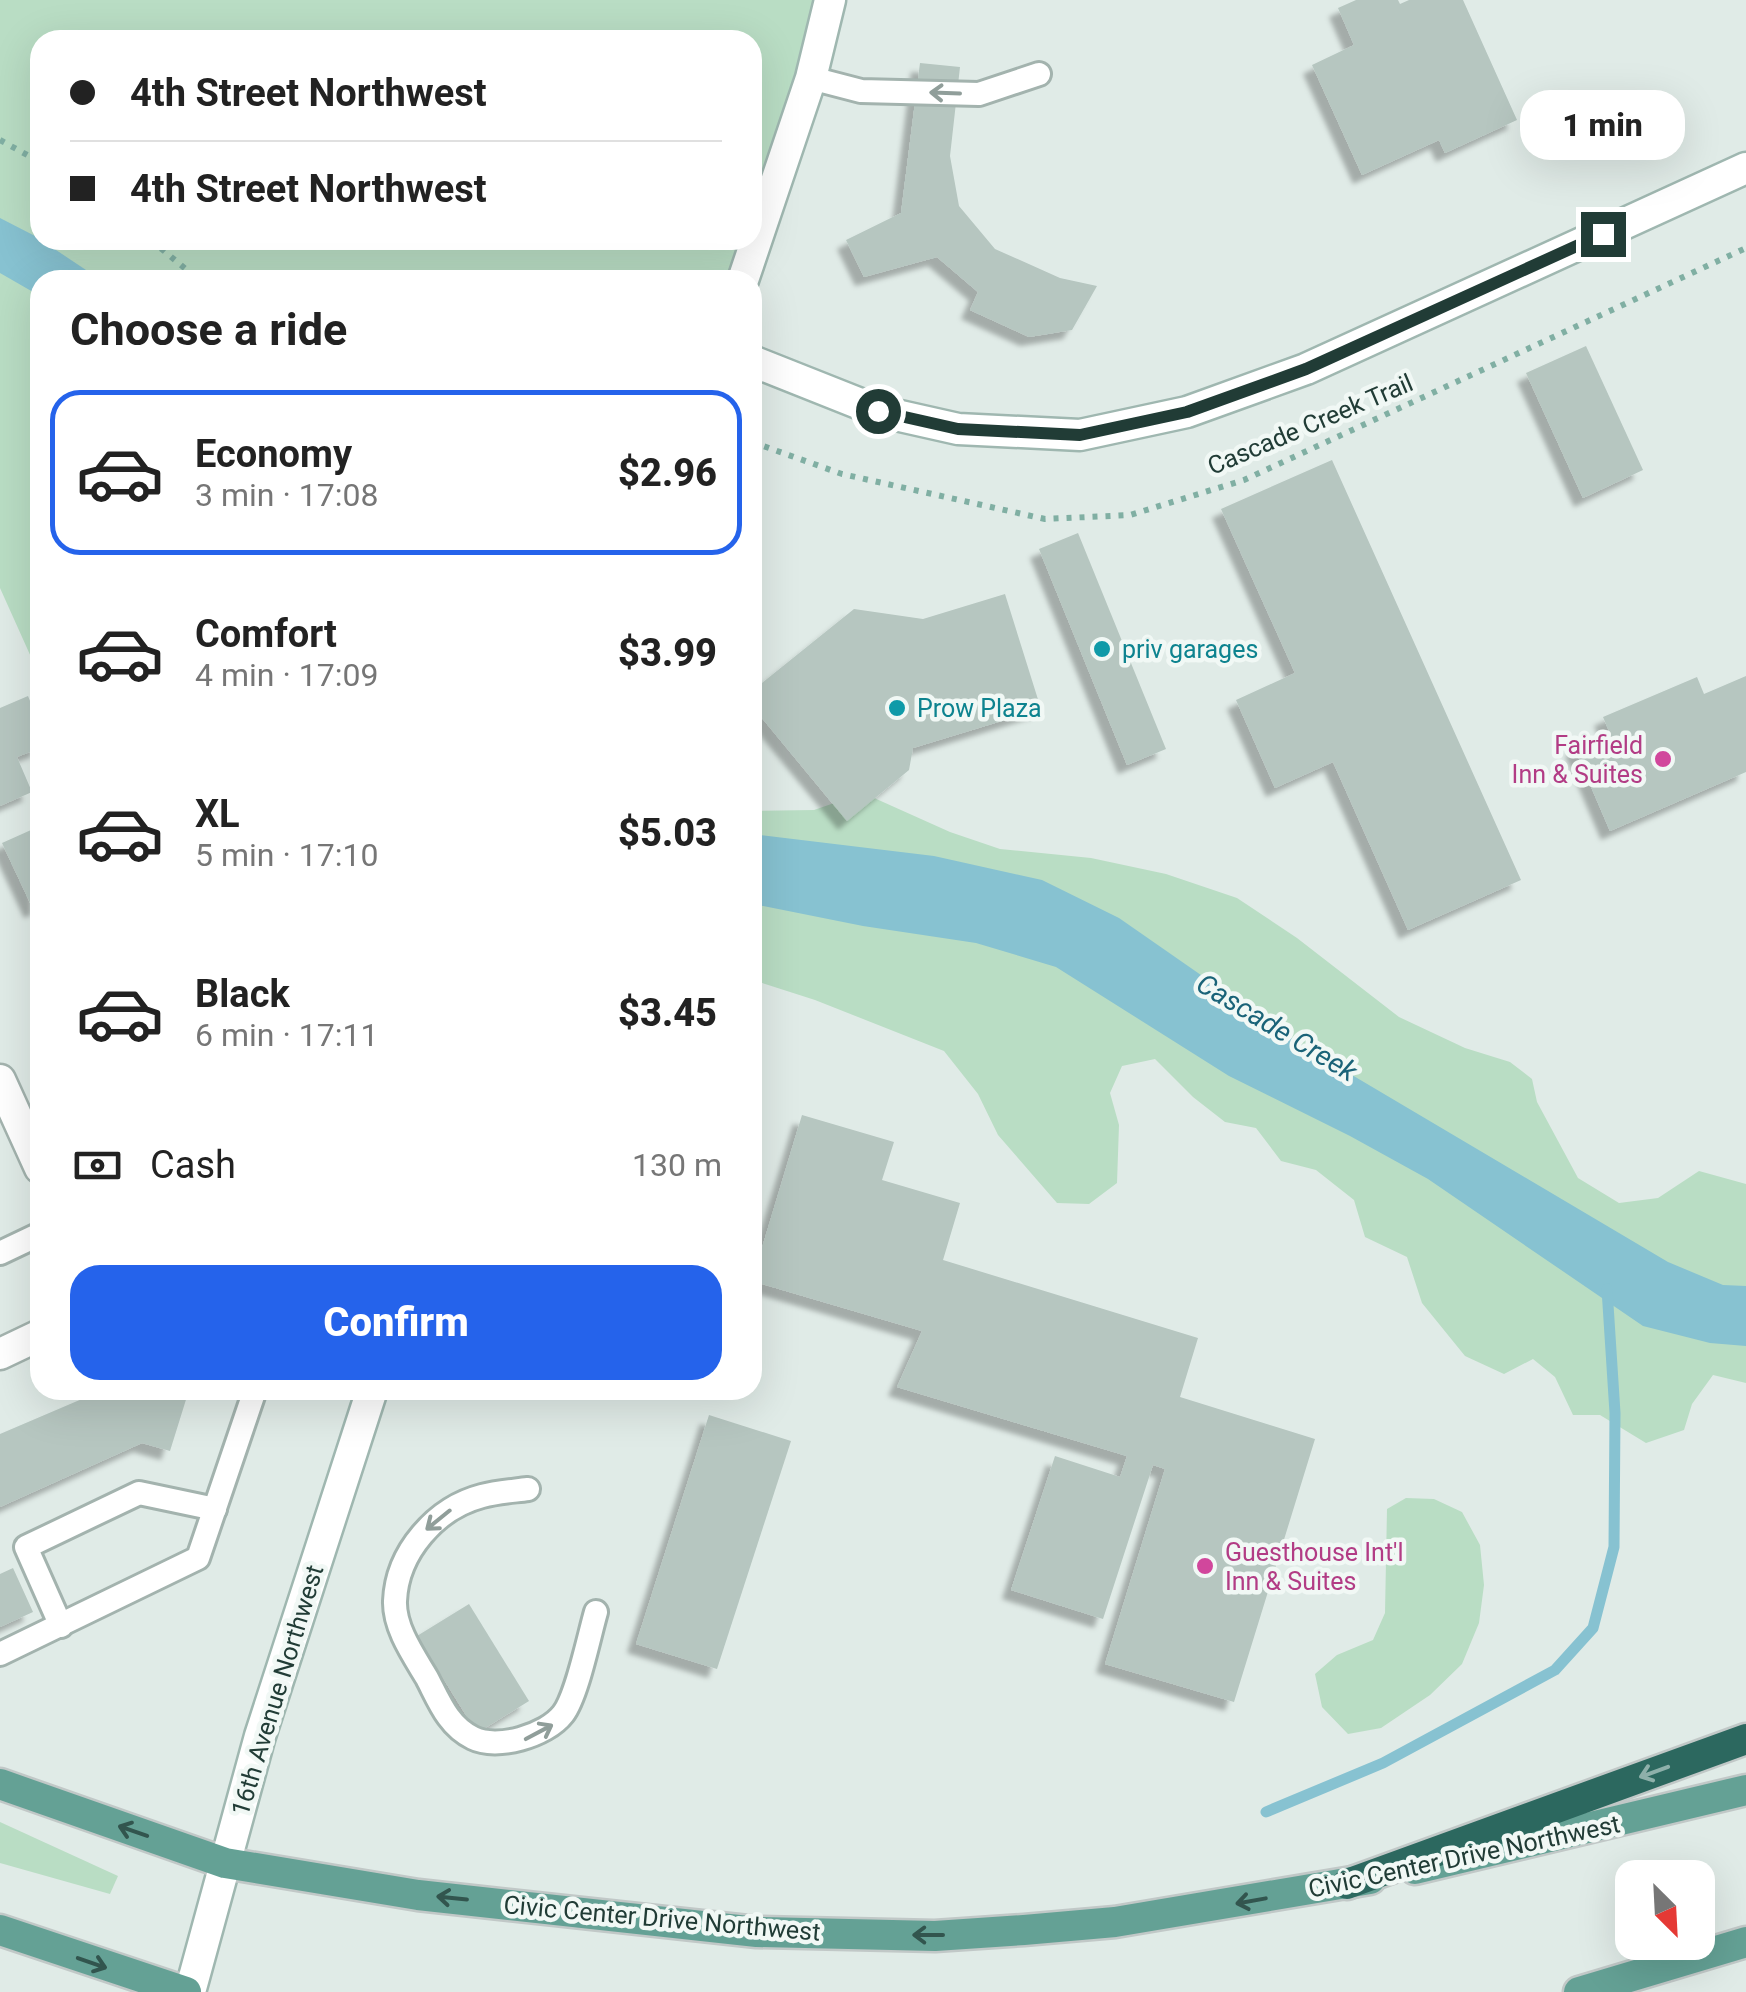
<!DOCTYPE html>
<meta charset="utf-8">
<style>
body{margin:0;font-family:Roboto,sans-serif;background:#f6f6f6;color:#222;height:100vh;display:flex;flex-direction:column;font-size:38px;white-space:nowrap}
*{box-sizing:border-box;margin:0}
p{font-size:32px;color:#767676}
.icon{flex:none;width:55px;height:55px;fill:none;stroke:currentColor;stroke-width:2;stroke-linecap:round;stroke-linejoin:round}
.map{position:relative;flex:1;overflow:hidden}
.panel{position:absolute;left:30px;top:270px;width:732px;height:1130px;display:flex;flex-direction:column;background:#fff;border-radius:30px;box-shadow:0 10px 40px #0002}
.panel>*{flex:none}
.guide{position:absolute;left:30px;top:30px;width:732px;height:220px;border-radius:30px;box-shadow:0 10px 40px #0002;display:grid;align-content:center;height:220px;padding:0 40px;background:#fff}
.needle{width:65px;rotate:156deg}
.controls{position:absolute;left:1615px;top:1860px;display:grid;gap:20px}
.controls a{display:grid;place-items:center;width:100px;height:100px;border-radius:20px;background:#fff;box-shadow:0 10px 40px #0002;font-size:50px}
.end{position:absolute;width:45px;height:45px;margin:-22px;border:12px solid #213c36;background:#fff;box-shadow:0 0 0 5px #fff}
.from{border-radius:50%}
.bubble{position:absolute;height:70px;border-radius:30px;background:#fff;box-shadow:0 10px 40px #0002;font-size:32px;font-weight:800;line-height:70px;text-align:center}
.guide b{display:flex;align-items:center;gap:35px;height:95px;font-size:38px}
.guide b+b{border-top:2px solid #e0e0e0}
.guide i{width:25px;height:25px;background:#222}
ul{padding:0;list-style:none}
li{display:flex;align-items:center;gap:30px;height:165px;margin:0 20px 15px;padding:0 20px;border:5px solid transparent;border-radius:30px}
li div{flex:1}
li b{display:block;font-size:38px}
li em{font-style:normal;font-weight:800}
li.current{border-color:#2563eb}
li>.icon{width:90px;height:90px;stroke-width:1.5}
h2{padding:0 40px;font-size:45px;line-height:120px}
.pay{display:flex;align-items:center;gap:25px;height:110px;padding:0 40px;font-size:38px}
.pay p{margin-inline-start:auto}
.action{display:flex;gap:20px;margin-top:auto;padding:20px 40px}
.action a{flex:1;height:115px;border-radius:30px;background:#2563eb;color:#fff;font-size:40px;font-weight:800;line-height:115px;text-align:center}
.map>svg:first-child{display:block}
.green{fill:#b9ddc4;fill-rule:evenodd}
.water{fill:#87c2d1}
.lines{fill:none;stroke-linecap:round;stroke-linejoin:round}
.stream{stroke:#87c2d1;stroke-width:11}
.building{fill:#b6c6c0;filter:url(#shadow)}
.lane-casing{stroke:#a3b3ae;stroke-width:28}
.street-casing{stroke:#a3b3ae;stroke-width:35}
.secondary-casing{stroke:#9fb7b0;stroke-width:35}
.primary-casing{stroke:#c1c8c7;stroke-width:35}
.highway-casing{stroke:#c1c8c7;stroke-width:35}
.path{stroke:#80afa3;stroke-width:6;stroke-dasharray:5 8;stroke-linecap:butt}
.lane{stroke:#fff;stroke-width:22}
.street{stroke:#fff;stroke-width:30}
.secondary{stroke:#fff;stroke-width:30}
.primary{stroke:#64a195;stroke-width:30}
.highway{stroke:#2c685f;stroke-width:30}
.oneway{stroke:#909e9a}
.oneway2{stroke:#8eb0aa}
.oneway3{stroke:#32554e}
.route{stroke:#213c36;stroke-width:12}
.culture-dot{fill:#0f9aa8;stroke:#f1f8f5;stroke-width:4}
.hotel-dot{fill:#d1479c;stroke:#f1f8f5;stroke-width:4}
.labels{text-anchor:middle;stroke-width:9;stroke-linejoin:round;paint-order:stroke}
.street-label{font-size:25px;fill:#213c36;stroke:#f1f8f5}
.culture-label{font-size:25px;fill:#0d838f;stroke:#f1f8f5;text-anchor:start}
.hotel-label{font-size:25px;fill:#b23c85;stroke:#f1f8f5;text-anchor:end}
.water-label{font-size:28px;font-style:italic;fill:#1a6378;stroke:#f1f8f5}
</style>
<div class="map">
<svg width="1746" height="1992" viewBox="0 0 1746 1992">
<defs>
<filter id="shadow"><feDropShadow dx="-9" dy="9" stdDeviation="2.5" flood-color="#0004"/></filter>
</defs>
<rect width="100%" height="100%" fill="#e0ebe7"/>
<g class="green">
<path d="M0,0H830L743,280H40V677L0,588ZM40,40H752V240H40Z"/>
<polygon points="863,793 950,832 1000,849 1091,858 1166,874 1237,898 1297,938 1399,1017 1465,1048 1510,1062 1532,1079 1537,1102 1578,1178 1619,1203 1658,1198 1699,1171 1746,1184 1746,1383 1713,1375 1692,1404 1684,1430 1646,1443 1600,1415 1573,1415 1555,1377 1533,1359 1504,1374 1465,1356 1422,1303 1407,1257 1365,1237 1354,1200 1316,1170 1281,1161 1256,1128 1225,1122 1193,1097 1155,1059 1122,1066 1110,1093 1119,1125 1117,1183 1089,1204 1057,1203 998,1135 978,1094 944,1051 815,1000 753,980 752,811 814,810"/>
<polygon points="1406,1498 1434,1499 1462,1512 1480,1545 1484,1585 1479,1623 1462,1664 1430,1695 1381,1728 1348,1734 1322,1707 1315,1674 1337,1655 1373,1640 1385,1613 1387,1509"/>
<polygon points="0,1822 118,1876 110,1894 0,1863"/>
</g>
<g class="water">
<polygon points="0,218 35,236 101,280 40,280 40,296 0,273"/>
<polygon points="752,834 934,856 1042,880 1119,918 1303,1046 1668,1262 1723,1285 1746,1286 1746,1346 1710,1343 1643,1326 1428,1179 1350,1136 1229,1076 1056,967 976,943 863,926 753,904"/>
</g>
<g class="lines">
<polyline class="stream" points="1266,1812 1383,1763 1555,1670 1593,1628 1614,1547 1615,1413 1607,1289"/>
</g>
<g class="building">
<polygon points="1356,0 1398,0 1400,4 1409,0 1463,0 1517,120 1445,153 1439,140 1362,175 1312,65 1354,45 1338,8"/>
<polygon points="920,63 960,67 950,156 959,206 995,249 1060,278 1097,286 1072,330 1029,337 970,310 978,292 937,257 864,277 846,240 901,213"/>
<polygon points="1586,346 1643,470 1583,498 1526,373"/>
<polygon points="1332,460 1521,880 1408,930 1333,762 1275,788 1236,700 1295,673 1221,509"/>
<polygon points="1078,533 1166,749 1127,765 1039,549"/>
<polygon points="1005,594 1041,709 913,748 909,770 847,821 752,706 752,691 854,609 923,619"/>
<polygon points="1746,676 1746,772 1610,831 1574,747 1609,731 1603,717 1697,677 1704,694"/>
<polygon points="28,696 40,725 40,748 17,757 32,792 0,806 0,708"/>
<polygon points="40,826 40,906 33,909 2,843"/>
<polygon points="802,1115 894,1142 882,1180 960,1203 943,1260 1198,1338 1180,1397 1315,1439 1234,1702 1105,1664 1165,1469 1153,1465 1103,1619 1011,1590 1055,1456 1120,1477 1127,1456 897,1387 922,1331 752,1281"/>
<polygon points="103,1390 189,1390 170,1451 142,1443 0,1507 0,1434"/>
<polygon points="709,1415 791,1441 717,1669 636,1644"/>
<polygon points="13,1568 33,1612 0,1627 0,1574"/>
<polygon points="469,1604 529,1701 477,1733 417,1636"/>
</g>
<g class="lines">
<defs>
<g id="lane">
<polyline points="811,78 861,91 979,94 1039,74"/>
<polyline points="0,1253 40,1234"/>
<path d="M528,1489C513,1491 497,1492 482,1496C436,1508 397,1552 395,1601C394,1628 414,1656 427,1678C439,1701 448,1726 473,1738C497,1750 546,1736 563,1714C577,1696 589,1636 596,1612"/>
<polyline points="61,1626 26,1547 139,1493 215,1509"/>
<polyline points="0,1654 198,1558 255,1390"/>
</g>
<g id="street">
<polyline points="0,1080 40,1168"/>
<polyline points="0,1354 40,1335"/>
</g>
<g id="secondary">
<polyline points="743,280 811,78 830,0"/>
<polyline points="752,361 878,411 958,429 1080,435 1187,412 1306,369 1746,168"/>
<polyline points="190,1992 260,1736 372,1390"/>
</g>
<g id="primary">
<polyline points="0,1784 225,1863 418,1895 757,1932 935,1936 1024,1930 1115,1922 1370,1879"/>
<polyline points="1415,1869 1746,1790"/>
<polyline points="0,1930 186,1992"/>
<polyline points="1579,1992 1746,1942"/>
</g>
<polyline id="highway" points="1347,1884 1746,1739"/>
</defs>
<use href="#lane" class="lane-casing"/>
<use href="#street" class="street-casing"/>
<use href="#secondary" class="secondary-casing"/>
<use href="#primary" class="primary-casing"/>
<use href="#highway" class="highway-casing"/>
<g class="path">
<polyline points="0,140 40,162"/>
<polyline points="151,240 188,271 195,280"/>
<polyline points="752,442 842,474 1045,519 1130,515 1244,480 1746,248"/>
</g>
<use href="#lane" class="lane"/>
<use href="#street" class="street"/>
<use href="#secondary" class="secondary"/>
<use href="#primary" class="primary"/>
<use href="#highway" class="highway"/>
</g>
<defs><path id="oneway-shaft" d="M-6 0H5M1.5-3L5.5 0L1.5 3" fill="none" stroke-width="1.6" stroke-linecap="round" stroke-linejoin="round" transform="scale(2.5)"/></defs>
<g class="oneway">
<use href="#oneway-shaft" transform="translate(945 93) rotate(-178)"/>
<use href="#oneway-shaft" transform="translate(438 1520) rotate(141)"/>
<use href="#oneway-shaft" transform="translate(539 1732) rotate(-28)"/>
</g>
<use class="oneway2" href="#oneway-shaft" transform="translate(1654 1772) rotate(160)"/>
<g class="oneway3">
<use href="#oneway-shaft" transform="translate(133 1831) rotate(-161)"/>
<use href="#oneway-shaft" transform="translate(452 1898) rotate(-174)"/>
<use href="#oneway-shaft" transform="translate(1251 1901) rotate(170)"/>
<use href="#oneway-shaft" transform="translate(928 1935) rotate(180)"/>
<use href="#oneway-shaft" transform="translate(92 1963) rotate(19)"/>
</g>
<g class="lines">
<polyline class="route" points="878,411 958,429 1080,435 1187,412 1306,369 1603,234"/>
</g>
<g class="culture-dot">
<circle cx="1102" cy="649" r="10"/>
<circle cx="897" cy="708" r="10"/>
</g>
<g class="hotel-dot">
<circle cx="1663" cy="759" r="10"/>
<circle cx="1205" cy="1566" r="10"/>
</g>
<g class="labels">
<g class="street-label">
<text transform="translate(1310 424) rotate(-23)" y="9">Cascade Creek Trail</text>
<text transform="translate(277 1690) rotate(-73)" y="9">16th Avenue Northwest</text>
<text transform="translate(1464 1856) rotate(-12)" y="9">Civic Center Drive Northwest</text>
<text transform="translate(662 1918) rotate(5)" y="9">Civic Center Drive Northwest</text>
</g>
<g class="culture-label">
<text x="1122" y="658">priv garages</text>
<text x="917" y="717">Prow Plaza</text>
</g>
<g class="hotel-label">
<text x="1643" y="754">Fairfield<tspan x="1643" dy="29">Inn &amp; Suites</tspan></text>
<text x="1225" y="1561" text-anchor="start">Guesthouse Int'l<tspan x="1225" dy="29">Inn &amp; Suites</tspan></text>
</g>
<g class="water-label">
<text transform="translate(1277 1027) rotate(31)" y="10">Cascade Creek</text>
</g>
</g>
</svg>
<div class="controls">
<a><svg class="needle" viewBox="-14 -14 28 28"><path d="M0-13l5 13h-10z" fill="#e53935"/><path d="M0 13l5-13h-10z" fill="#767676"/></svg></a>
</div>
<i class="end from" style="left:878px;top:411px"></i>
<i class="end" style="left:1603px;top:234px"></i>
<div class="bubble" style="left:1520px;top:90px;width:165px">1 min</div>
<div class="guide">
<b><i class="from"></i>4th Street Northwest</b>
<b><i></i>4th Street Northwest</b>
</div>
<section class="panel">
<h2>Choose a ride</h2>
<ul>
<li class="current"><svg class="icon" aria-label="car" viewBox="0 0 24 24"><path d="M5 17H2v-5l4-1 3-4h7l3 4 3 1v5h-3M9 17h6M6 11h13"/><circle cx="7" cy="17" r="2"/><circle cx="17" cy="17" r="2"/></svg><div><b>Economy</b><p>3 min · 17:08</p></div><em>$2.96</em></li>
<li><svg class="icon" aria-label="car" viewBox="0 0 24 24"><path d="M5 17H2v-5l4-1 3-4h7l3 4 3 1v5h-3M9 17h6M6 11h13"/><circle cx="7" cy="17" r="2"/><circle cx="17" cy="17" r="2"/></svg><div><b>Comfort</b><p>4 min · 17:09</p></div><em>$3.99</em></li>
<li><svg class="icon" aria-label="car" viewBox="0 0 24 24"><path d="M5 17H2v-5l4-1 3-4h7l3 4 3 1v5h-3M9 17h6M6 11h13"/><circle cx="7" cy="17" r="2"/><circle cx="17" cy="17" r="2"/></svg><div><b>XL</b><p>5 min · 17:10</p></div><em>$5.03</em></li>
<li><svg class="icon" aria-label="car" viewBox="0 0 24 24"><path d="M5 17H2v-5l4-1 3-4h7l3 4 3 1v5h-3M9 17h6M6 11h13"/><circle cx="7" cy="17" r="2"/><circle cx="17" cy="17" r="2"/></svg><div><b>Black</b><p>6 min · 17:11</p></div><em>$3.45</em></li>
</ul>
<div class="pay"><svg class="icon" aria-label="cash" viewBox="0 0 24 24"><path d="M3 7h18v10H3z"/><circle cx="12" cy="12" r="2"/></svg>Cash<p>130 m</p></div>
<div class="action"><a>Confirm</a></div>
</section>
</div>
